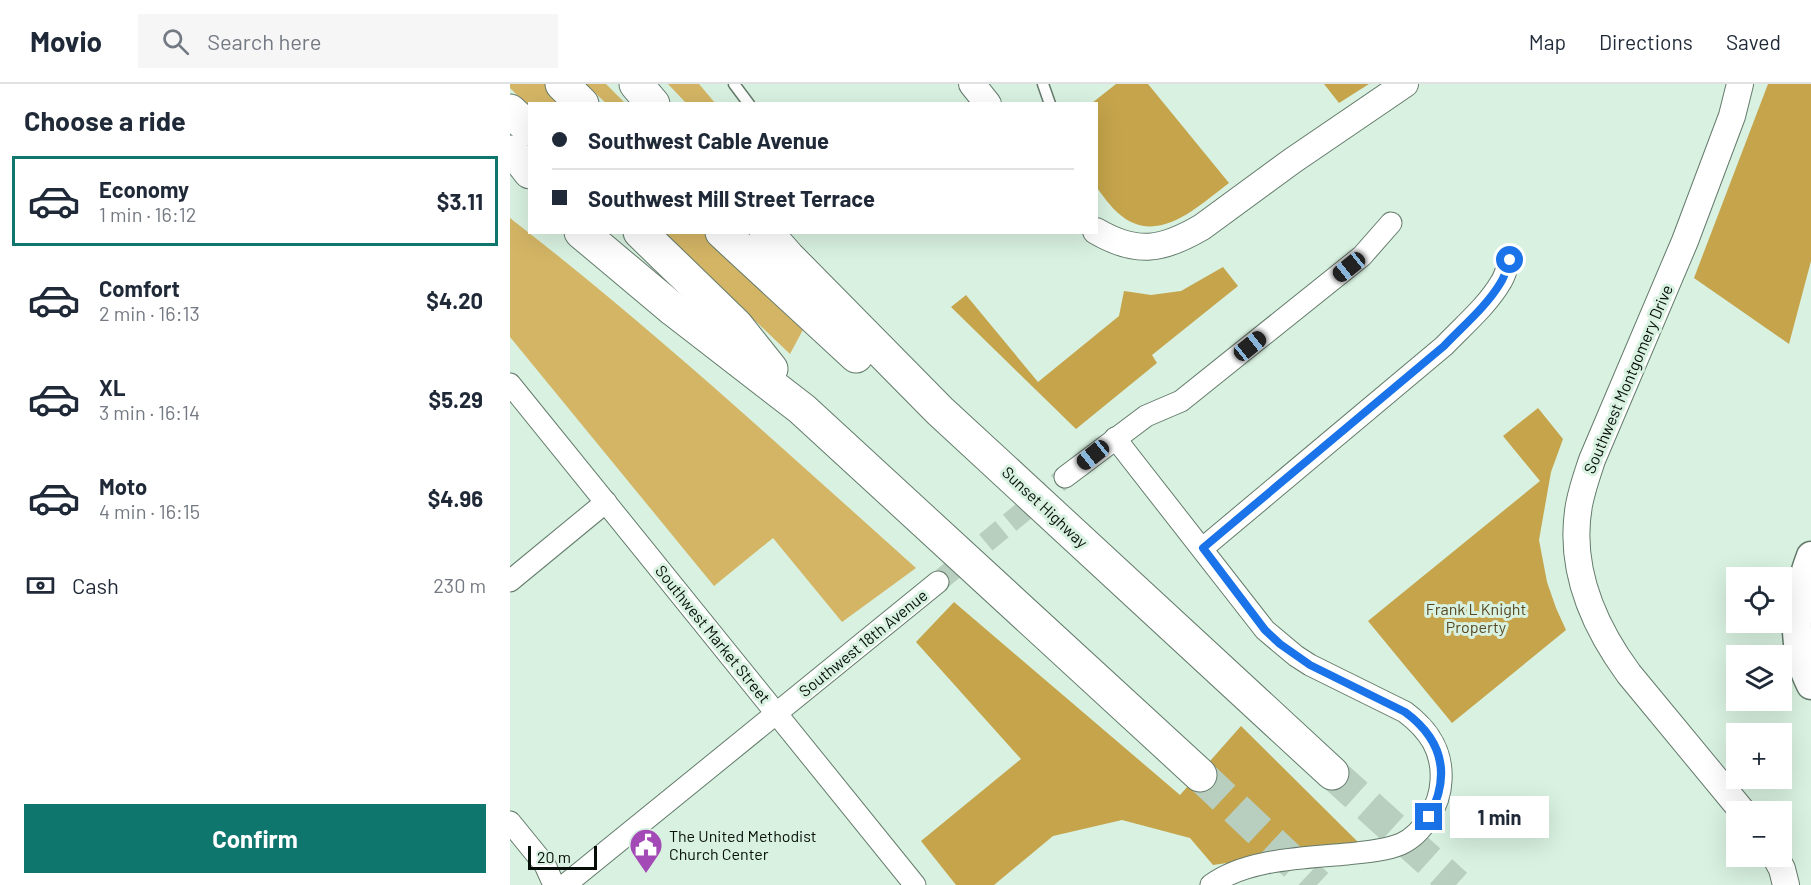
<!DOCTYPE html>
<meta charset="utf-8">
<style>
body{margin:0;font-family:Barlow,sans-serif;background:#f6f6f7;color:#1f2937;height:100vh;display:flex;flex-direction:column;font-size:22px;white-space:nowrap}
*{box-sizing:border-box;margin:0}
p{font-size:20px;color:#747a83}
.icon{flex:none;width:33px;height:33px;fill:none;stroke:currentColor;stroke-width:2;stroke-linecap:round;stroke-linejoin:round}
.map{position:relative;flex:1;overflow:hidden}
.side{display:flex;flex-direction:column;background:#fff;width:510px}
.side>*{flex:none}
.banner{position:absolute;left:18px;top:18px;width:570px;height:132px;border-radius:0px;box-shadow:0 6px 24px #0002;display:grid;align-content:center;height:132px;padding:0 24px;background:#fff}
.controls{position:absolute;left:1216px;top:483px;display:grid;gap:12px}
.controls a{display:grid;place-items:center;width:66px;height:66px;border-radius:0px;background:#fff;box-shadow:0 6px 24px #0002;font-size:30px}
.scale{position:absolute;left:18px;bottom:15px;width:69px;box-sizing:border-box;padding-left:6px;border:3px solid #060e08;border-top:0;font-size:16px;line-height:21px;white-space:nowrap;color:#060e08;-webkit-text-stroke:4px #d8f1e0;paint-order:stroke}
.end{position:absolute;width:27px;height:27px;margin:-14px;border:8px solid #1a73e8;background:#fff;box-shadow:0 0 0 3px #fff}
.from{border-radius:50%}
.bubble{position:absolute;height:42px;border-radius:0px;background:#fff;box-shadow:0 6px 24px #0002;font-size:20px;font-weight:700;line-height:42px;text-align:center}
.car{position:absolute;width:18px;height:36px;margin:-18px -9px;border-radius:8px;box-shadow:0 0 4px 2px #0007;background:linear-gradient(#222 24%,#8ab4d8 0 40%,#222 0 76%,#8ab4d8 0 86%,#222 0)}
.banner b{display:flex;align-items:center;gap:21px;height:57px;font-size:22px}
.banner b+b{border-top:2px solid #e0e1e3}
.banner i{width:15px;height:15px;background:#1f2937}
ul{padding:0;list-style:none}
li{display:flex;align-items:center;gap:18px;height:90px;margin:0 12px 9px;padding:0 12px;border:3px solid transparent;border-radius:0px}
li div{flex:1}
li b{display:block;font-size:22px}
li em{font-style:normal;font-weight:700}
li.current{border-color:#0f766e}
li>.icon{width:54px;height:54px;stroke-width:1.5}
h2{padding:0 24px;font-size:27px;line-height:72px}
.pay{display:flex;align-items:center;gap:15px;height:66px;padding:0 24px;font-size:22px}
.pay p{margin-inline-start:auto}
.primary-button{display:flex;gap:12px;margin-top:auto;padding:12px 24px}
.primary-button a{flex:1;height:69px;border-radius:0px;background:#0f766e;color:#fff;font-size:24px;font-weight:700;line-height:69px;text-align:center}
header{display:flex;align-items:center;gap:36px;box-sizing:border-box;height:84px;padding:0 30px;background:#fff;border-bottom:2px solid #e0e1e3}
header strong{font-size:28px}
nav{display:flex;gap:33px;margin-inline-start:auto;font-size:21px}
.search{width:420px;height:54px;background:#f6f6f7;display:flex;align-items:center;gap:15px;box-sizing:border-box;padding:0 21px;border-radius:0px;color:#747a83;font-size:22px}
main{display:flex;flex:1;min-height:0}
.map>svg:first-child{display:block}
.green{fill:#d4b565}
.forest{fill:#c5a44b}
.lines{fill:none;stroke-linecap:round;stroke-linejoin:round}
.minor-tunnel{stroke:#b8cfc0;stroke-width:21;stroke-dasharray:21 10;stroke-linecap:butt}
.motorway-tunnel{stroke:#b8cfc0;stroke-width:33;stroke-dasharray:33 16;stroke-linecap:butt}
.service-casing{stroke:#647b6b;stroke-width:13}
.minor-casing{stroke:#647b6b;stroke-width:23}
.tertiary-casing{stroke:#647b6b;stroke-width:28}
.secondary-casing{stroke:#647b6b;stroke-width:31}
.motorway-casing{stroke:#647b6b;stroke-width:35}
.service{stroke:#fff;stroke-width:10}
.minor{stroke:#fff;stroke-width:21}
.tertiary{stroke:#fff;stroke-width:26}
.secondary{stroke:#fff;stroke-width:28}
.motorway{stroke:#fff;stroke-width:33}
.route{stroke:#1a73e8;stroke-width:8}
.labels{text-anchor:middle;stroke-width:6;stroke-linejoin:round;paint-order:stroke}
.street-label{font-size:16px;fill:#060e08;stroke:#d8f1e0}
.park-label{font-size:16px;fill:#574923;stroke:#d8f1e0}
.poi-label{font-size:16px;fill:#060e08;stroke:#d8f1e0;text-anchor:start}
</style>
<header>
<strong>Movio</strong>
<div class="search"><svg class="icon" aria-label="search" viewBox="0 0 24 24"><circle cx="10" cy="10" r="6"/><path d="M15 15l6 6"/></svg>Search here</div>
<nav><a>Map</a><a>Directions</a><a>Saved</a></nav>
</header>
<main>
<section class="side">
<h2>Choose a ride</h2>
<ul>
<li class="current"><svg class="icon" aria-label="car" viewBox="0 0 24 24"><path d="M5 17H2v-5l4-1 3-4h7l3 4 3 1v5h-3M9 17h6M6 11h13"/><circle cx="7" cy="17" r="2"/><circle cx="17" cy="17" r="2"/></svg><div><b>Economy</b><p>1 min · 16:12</p></div><em>$3.11</em></li>
<li><svg class="icon" aria-label="car" viewBox="0 0 24 24"><path d="M5 17H2v-5l4-1 3-4h7l3 4 3 1v5h-3M9 17h6M6 11h13"/><circle cx="7" cy="17" r="2"/><circle cx="17" cy="17" r="2"/></svg><div><b>Comfort</b><p>2 min · 16:13</p></div><em>$4.20</em></li>
<li><svg class="icon" aria-label="car" viewBox="0 0 24 24"><path d="M5 17H2v-5l4-1 3-4h7l3 4 3 1v5h-3M9 17h6M6 11h13"/><circle cx="7" cy="17" r="2"/><circle cx="17" cy="17" r="2"/></svg><div><b>XL</b><p>3 min · 16:14</p></div><em>$5.29</em></li>
<li><svg class="icon" aria-label="car" viewBox="0 0 24 24"><path d="M5 17H2v-5l4-1 3-4h7l3 4 3 1v5h-3M9 17h6M6 11h13"/><circle cx="7" cy="17" r="2"/><circle cx="17" cy="17" r="2"/></svg><div><b>Moto</b><p>4 min · 16:15</p></div><em>$4.96</em></li>
</ul>
<div class="pay"><svg class="icon" aria-label="cash" viewBox="0 0 24 24"><path d="M3 7h18v10H3z"/><circle cx="12" cy="12" r="2"/></svg>Cash<p>230 m</p></div>
<div class="primary-button"><a>Confirm</a></div>
</section>
<div class="map">
<svg width="1301" height="801" viewBox="0 0 1301 801">
<rect width="100%" height="100%" fill="#d8f1e0"/>
<g class="green">
<polygon points="0,0 35,0 57,19 20,20 19,23 0,4"/>
<polygon points="75,0 96,0 115,19 96,19"/>
<polygon points="158,0 189,0 205,19 176,19"/>
<path d="M0,134C141,243 273,365 406,484L332,538L263,454L204,502L0,253Z"/>
<polygon points="153,149 195,149 295,242 280,270"/>
</g>
<g class="forest">
<path d="M606,0H638L719,99C688,122 647,164 608,129C600,122 593,112 587,104L586,20L582,19Z"/>
<polygon points="814,0 859,0 829,19"/>
<polygon points="1258,0 1301,0 1301,177 1279,260 1184,194"/>
<polygon points="713,183 728,202 642,271 647,279 566,345 441,223 456,211 528,298 609,232 614,207 641,211 671,207"/>
<polygon points="1028,324 1053,355 1041,388 1029,456 1037,498 1046,524 1056,546 942,639 858,537 1030,397 993,352"/>
<polygon points="444,518 670,711 731,642 850,760 703,781 680,754 612,736 543,752 484,801 446,801 411,757 511,675 406,558"/>
</g>
<g class="lines">
<polyline class="minor-tunnel" points="428,498 555,393"/>
<g class="motorway-tunnel">
<polyline points="822,689 946,801"/>
<polyline points="690,691 807,801"/>
</g>
<defs>
<g id="service">
<polyline points="224,0 239,20"/>
<polyline points="533,0 540,20"/>
</g>
<g id="minor">
<polyline points="0,300 405,801"/>
<path d="M605,354L755,546L786,572L800,581L895,628C919,646 933,667 931,697C930,721 913,750 891,760C874,767 855,768 837,770C794,774 736,775 701,801"/>
<polyline points="555,393 636,332 671,317 852,172 881,139"/>
<path d="M693,464L934,262C953,242 977,222 991,198C995,192 997,183 1000,176"/>
<polyline points="0,497 96,418"/>
<polyline points="0,738 35,781 44,801"/>
<polyline points="55,801 428,498"/>
</g>
<g id="tertiary">
<polyline points="462,0 478,20"/>
<path d="M1230,0L1222,32L1175,157L1082,376C1077,391 1072,405 1069,421C1058,483 1083,541 1119,590L1233,728"/>
<path d="M586,147C627,171 653,166 692,143L782,77L895,0"/>
<polyline points="1265,772 1272,785 1276,801"/>
</g>
<path id="secondary" d="M1301,472C1285,514 1280,560 1301,601"/>
<g id="motorway">
<polyline points="52,0 72,20"/>
<polyline points="126,0 143,20"/>
<polyline points="0,27 20,45"/>
<polyline points="0,68 13,79 20,88"/>
<polyline points="71,148 164,226 292,325 690,691"/>
<polyline points="130,148 226,241 261,285"/>
<polyline points="212,148 346,272"/>
<polyline points="256,148 278,173 430,327 822,689"/>
</g>
</defs>
<use href="#service" class="service-casing"/>
<use href="#minor" class="minor-casing"/>
<use href="#tertiary" class="tertiary-casing"/>
<use href="#secondary" class="secondary-casing"/>
<use href="#motorway" class="motorway-casing"/>
<use href="#service" class="service"/>
<use href="#minor" class="minor"/>
<use href="#tertiary" class="tertiary"/>
<use href="#secondary" class="secondary"/>
<use href="#motorway" class="motorway"/>
</g>
<g class="lines">
<path class="route" d="M919,733C941,691 933,656 895,628L800,581L770,560L755,546L693,464L934,262C953,242 977,222 991,198C995,192 997,183 1000,176"/>
</g>
<defs>
<symbol id="civic-pin" viewBox="-11 -11 22 30"><path d="M0 17L-7.5 6A9.5 9.5 0 1 1 7.5 6Z" fill="#a44ab6" stroke="#d8f1e0"/><path d="M-.6-6.5H3V-4.5H.6V-3L4-1V1h2V6H-6V1h2V-1L-.6-3ZM-1.2 2.5V6h2.4V2.5Z" fill="#fff"/></symbol>
</defs>
<g fill-rule="evenodd">
<use href="#civic-pin" x="117" y="742" width="38" height="52"/>
</g>
<g class="labels">
<g class="street-label">
<text transform="translate(1118 295) rotate(-67)" y="6">Southwest Montgomery Drive</text>
<text transform="translate(535 423) rotate(43)" y="6">Sunset Highway</text>
<text transform="translate(203 550) rotate(51)" y="6">Southwest Market Street</text>
<text transform="translate(353 559) rotate(-39)" y="6">Southwest 18th Avenue</text>
</g>
<g class="park-label">
<text x="966" y="531">Frank L Knight<tspan x="966" dy="18">Property</tspan></text>
</g>
<g class="poi-label">
<text x="159" y="758">The United Methodist<tspan x="159" dy="18">Church Center</tspan></text>
</g>
</g>
</svg>
<div class="controls">
<a><svg class="icon" aria-label="locate" viewBox="0 0 24 24"><circle cx="12" cy="12" r="6"/><path d="M12 2v4M12 18v4M2 12h4M18 12h4"/></svg></a>
<a><svg class="icon" aria-label="layers" viewBox="0 0 24 24"><path d="M12 4l9 5-9 5-9-5zM3 14l9 5 9-5"/></svg></a>
<a>+</a>
<a>−</a>
</div>
<div class="scale">20 m</div>
<i class="end from" style="left:1000px;top:176px"></i>
<i class="end" style="left:919px;top:733px"></i>
<div class="bubble" style="left:940px;top:712px;width:99px">1 min</div>
<i class="car" style="left:839px;top:183px;rotate:231deg"></i>
<i class="car" style="left:740px;top:262px;rotate:51deg"></i>
<i class="car" style="left:583px;top:371px;rotate:231deg"></i>
<div class="banner">
<b><i class="from"></i>Southwest Cable Avenue</b>
<b><i></i>Southwest Mill Street Terrace</b>
</div>
</div>
</main>
